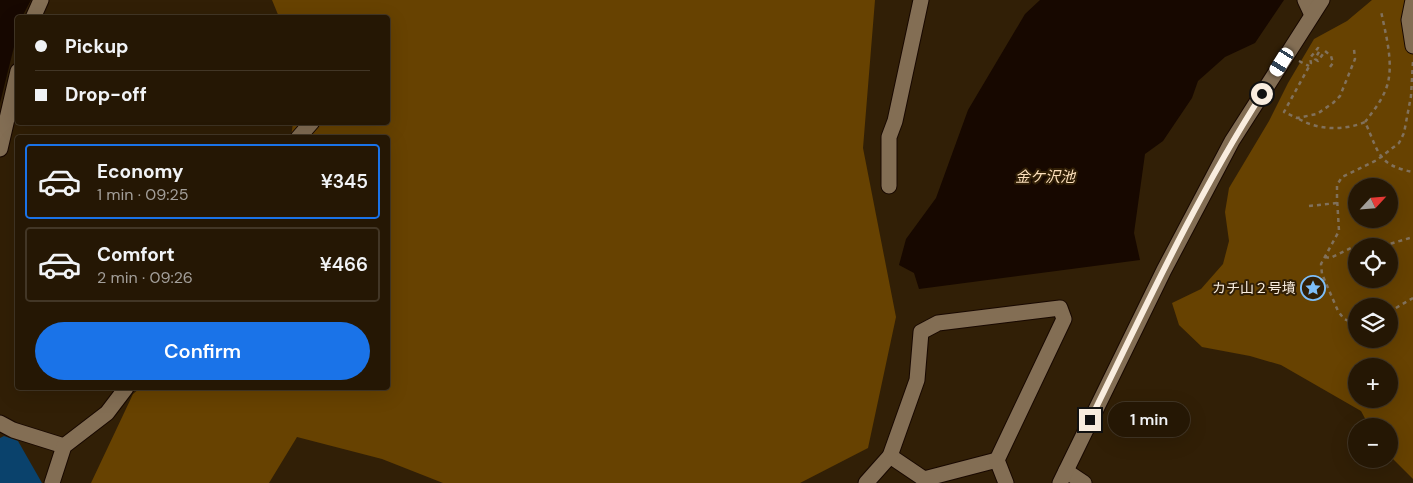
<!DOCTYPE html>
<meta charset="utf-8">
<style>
body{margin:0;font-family:"DM Sans","Noto Sans JP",sans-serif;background:#312413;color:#f1f3f6;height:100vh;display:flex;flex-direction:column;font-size:19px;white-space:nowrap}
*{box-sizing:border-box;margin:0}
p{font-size:16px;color:#a39f9a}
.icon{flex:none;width:28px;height:28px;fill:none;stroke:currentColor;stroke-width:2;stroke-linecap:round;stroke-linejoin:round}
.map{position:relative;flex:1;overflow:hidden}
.sheet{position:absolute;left:15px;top:135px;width:375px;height:255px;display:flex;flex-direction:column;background:#251704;border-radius:5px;box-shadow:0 5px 20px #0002,0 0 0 1px #423626}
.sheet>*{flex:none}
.guide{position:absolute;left:15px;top:15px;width:375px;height:110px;border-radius:5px;box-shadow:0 5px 20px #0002,0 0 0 1px #423626;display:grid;align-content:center;height:110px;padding:0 20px;background:#251704}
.needle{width:32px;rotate:64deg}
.tools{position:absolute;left:1348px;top:178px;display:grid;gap:10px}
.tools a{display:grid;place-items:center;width:50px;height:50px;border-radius:50%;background:#251704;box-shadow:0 5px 20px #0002,0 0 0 1px #423626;font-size:25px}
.end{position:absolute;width:22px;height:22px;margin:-11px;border:6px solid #f9eddf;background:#111;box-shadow:0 0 0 2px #111}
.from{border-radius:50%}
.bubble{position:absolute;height:35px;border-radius:18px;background:#251704;box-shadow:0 5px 20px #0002,0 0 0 1px #423626;font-size:16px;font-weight:600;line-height:35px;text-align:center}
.car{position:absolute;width:15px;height:30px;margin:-15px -8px;border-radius:6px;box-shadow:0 0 4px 1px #0007;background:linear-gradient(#fff 24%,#345 0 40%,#fff 0 76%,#345 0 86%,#fff 0)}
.guide b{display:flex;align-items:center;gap:18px;height:48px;font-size:19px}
.guide b+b{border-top:1px solid #423626}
.guide i{width:12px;height:12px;background:#f1f3f6}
ul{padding:9px 0 0;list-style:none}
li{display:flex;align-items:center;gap:15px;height:75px;margin:0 10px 8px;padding:0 10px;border:2px solid #423626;border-radius:5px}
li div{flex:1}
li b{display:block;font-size:19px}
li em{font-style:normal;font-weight:600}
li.selected{border-color:#1a73e8}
li>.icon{width:45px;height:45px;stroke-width:1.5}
.action{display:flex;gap:10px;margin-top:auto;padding:10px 20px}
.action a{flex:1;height:58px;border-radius:30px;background:#1a73e8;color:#fff;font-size:20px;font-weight:600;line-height:58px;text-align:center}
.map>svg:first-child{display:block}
.green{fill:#674201;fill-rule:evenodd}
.water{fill:#170800}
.building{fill:#0a426c}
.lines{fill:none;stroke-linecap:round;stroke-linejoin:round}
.minor-casing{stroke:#180800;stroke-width:17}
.path{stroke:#81715c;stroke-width:2.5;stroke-dasharray:4 4;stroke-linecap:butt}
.minor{stroke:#836e54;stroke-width:15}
.route{stroke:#f9eddf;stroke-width:6}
.labels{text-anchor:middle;stroke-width:4;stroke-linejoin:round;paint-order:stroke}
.poi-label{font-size:14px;fill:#f9eddf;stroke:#311f06;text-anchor:end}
.water-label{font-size:15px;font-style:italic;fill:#fcdfbb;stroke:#311f06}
</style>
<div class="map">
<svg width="1413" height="483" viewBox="0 0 1413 483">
<rect width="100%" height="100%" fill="#311f06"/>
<g class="green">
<polygon points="272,0 875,0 863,148 896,317 868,448 800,483 443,483 382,459 297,437 269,483 91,483 133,394 140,388 388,388 388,138 291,137 293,123 388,122 388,18 279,17"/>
<path d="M1372,0H1413V479L1389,455V426H1369L1361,411L1281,365L1250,356L1202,347L1179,325L1172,303L1201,289L1223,264L1229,241L1225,212L1229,188L1269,121L1288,83L1314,39L1347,21ZM1356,186H1389V219H1356ZM1356,246H1389V279H1356ZM1356,306H1389V339H1356ZM1356,366H1389V399H1356Z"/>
</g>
<g class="water">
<polygon points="0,0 31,0 22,17 18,18 17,35 0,103"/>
<polygon points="1040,0 1284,0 1255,43 1225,57 1198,81 1192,98 1163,141 1145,154 1134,233 1140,260 919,289 914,273 899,265 906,239 936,198 968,110 1025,14"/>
</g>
<polygon class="building" points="4,436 18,441 42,483 0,483 0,438"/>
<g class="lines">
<defs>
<g id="minor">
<polyline points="1305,0 1312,15"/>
<polyline points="1413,0 1409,20 1413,46"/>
<polyline points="33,18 41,0"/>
<polyline points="298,138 312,122"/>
<polyline points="0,149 18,71"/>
<polyline points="889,186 889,137 895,121 921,0"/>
<polyline points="0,423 13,430 64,446"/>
<polyline points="890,456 924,479 997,460"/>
<polyline points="1066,471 1084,483"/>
<polyline points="52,483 64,446 107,413 126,388"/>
<polyline points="866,483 890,456 917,380 921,332 938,323 1060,308 1064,319 997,460 1006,483"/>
<polyline points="1060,483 1164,270 1232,141 1322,0"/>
</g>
</defs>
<use href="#minor" class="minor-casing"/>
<g class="path">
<polyline points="1299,61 1309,66"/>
<polyline points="1330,67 1333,63 1331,56 1325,51 1318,61 1315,59 1320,50 1318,48 1310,58 1311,63 1284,112 1297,118 1317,114 1333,103 1340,96 1355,59 1354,49"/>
<path d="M1299,119C1318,130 1344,131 1365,122C1379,152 1377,165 1413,172"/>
<path d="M1365,122C1375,109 1387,94 1389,77C1392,56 1385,31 1381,11"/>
<polyline points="1309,206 1337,203"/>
<polyline points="1383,246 1413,237"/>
<polyline points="1325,257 1330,258 1368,240 1371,246"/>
<polyline points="1389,312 1413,298"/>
<polyline points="1356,324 1344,319 1338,311 1322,274 1321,264 1339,231 1337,198 1337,185 1342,177 1377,160 1399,143 1404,133 1411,96 1413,61"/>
</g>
<use href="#minor" class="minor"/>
</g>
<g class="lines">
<path class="route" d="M1090,420C1144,310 1196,197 1262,94"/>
</g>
<defs>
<symbol id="sight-ring" viewBox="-11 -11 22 22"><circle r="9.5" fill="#311f06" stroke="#7dbef9" stroke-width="1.5"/><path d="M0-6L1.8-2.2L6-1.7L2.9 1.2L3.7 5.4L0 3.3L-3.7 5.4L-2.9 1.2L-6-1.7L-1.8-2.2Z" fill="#7dbef9"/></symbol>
</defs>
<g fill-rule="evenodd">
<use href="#sight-ring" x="1299" y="274" width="28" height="28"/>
</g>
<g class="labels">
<g class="poi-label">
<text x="1296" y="293">カチ山２号墳</text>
</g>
<g class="water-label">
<text x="1045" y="182">金ケ沢池</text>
</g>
</g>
</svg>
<div class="tools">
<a><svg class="needle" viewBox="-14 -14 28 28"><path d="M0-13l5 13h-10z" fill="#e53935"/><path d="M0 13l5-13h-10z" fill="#a39f9a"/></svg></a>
<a><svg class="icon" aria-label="locate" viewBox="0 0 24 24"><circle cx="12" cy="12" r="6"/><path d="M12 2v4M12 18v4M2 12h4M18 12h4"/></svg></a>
<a><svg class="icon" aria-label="layers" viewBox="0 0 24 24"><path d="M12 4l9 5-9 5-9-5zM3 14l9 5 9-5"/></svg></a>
<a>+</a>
<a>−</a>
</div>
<i class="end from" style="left:1262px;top:94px"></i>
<i class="end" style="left:1090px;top:420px"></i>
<div class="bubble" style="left:1108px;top:402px;width:82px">1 min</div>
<i class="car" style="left:1282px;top:62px;rotate:212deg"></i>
<div class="guide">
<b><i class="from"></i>Pickup</b>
<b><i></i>Drop-off</b>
</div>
<section class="sheet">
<ul>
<li class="selected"><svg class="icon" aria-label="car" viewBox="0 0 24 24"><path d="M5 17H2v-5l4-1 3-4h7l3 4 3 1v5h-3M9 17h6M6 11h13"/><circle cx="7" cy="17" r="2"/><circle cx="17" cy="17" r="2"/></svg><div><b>Economy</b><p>1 min · 09:25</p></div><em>¥345</em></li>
<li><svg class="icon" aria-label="car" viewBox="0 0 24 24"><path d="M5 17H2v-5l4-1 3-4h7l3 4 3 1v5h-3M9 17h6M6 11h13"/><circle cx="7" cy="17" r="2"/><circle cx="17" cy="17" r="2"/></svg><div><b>Comfort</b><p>2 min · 09:26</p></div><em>¥466</em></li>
</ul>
<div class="action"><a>Confirm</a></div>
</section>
</div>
